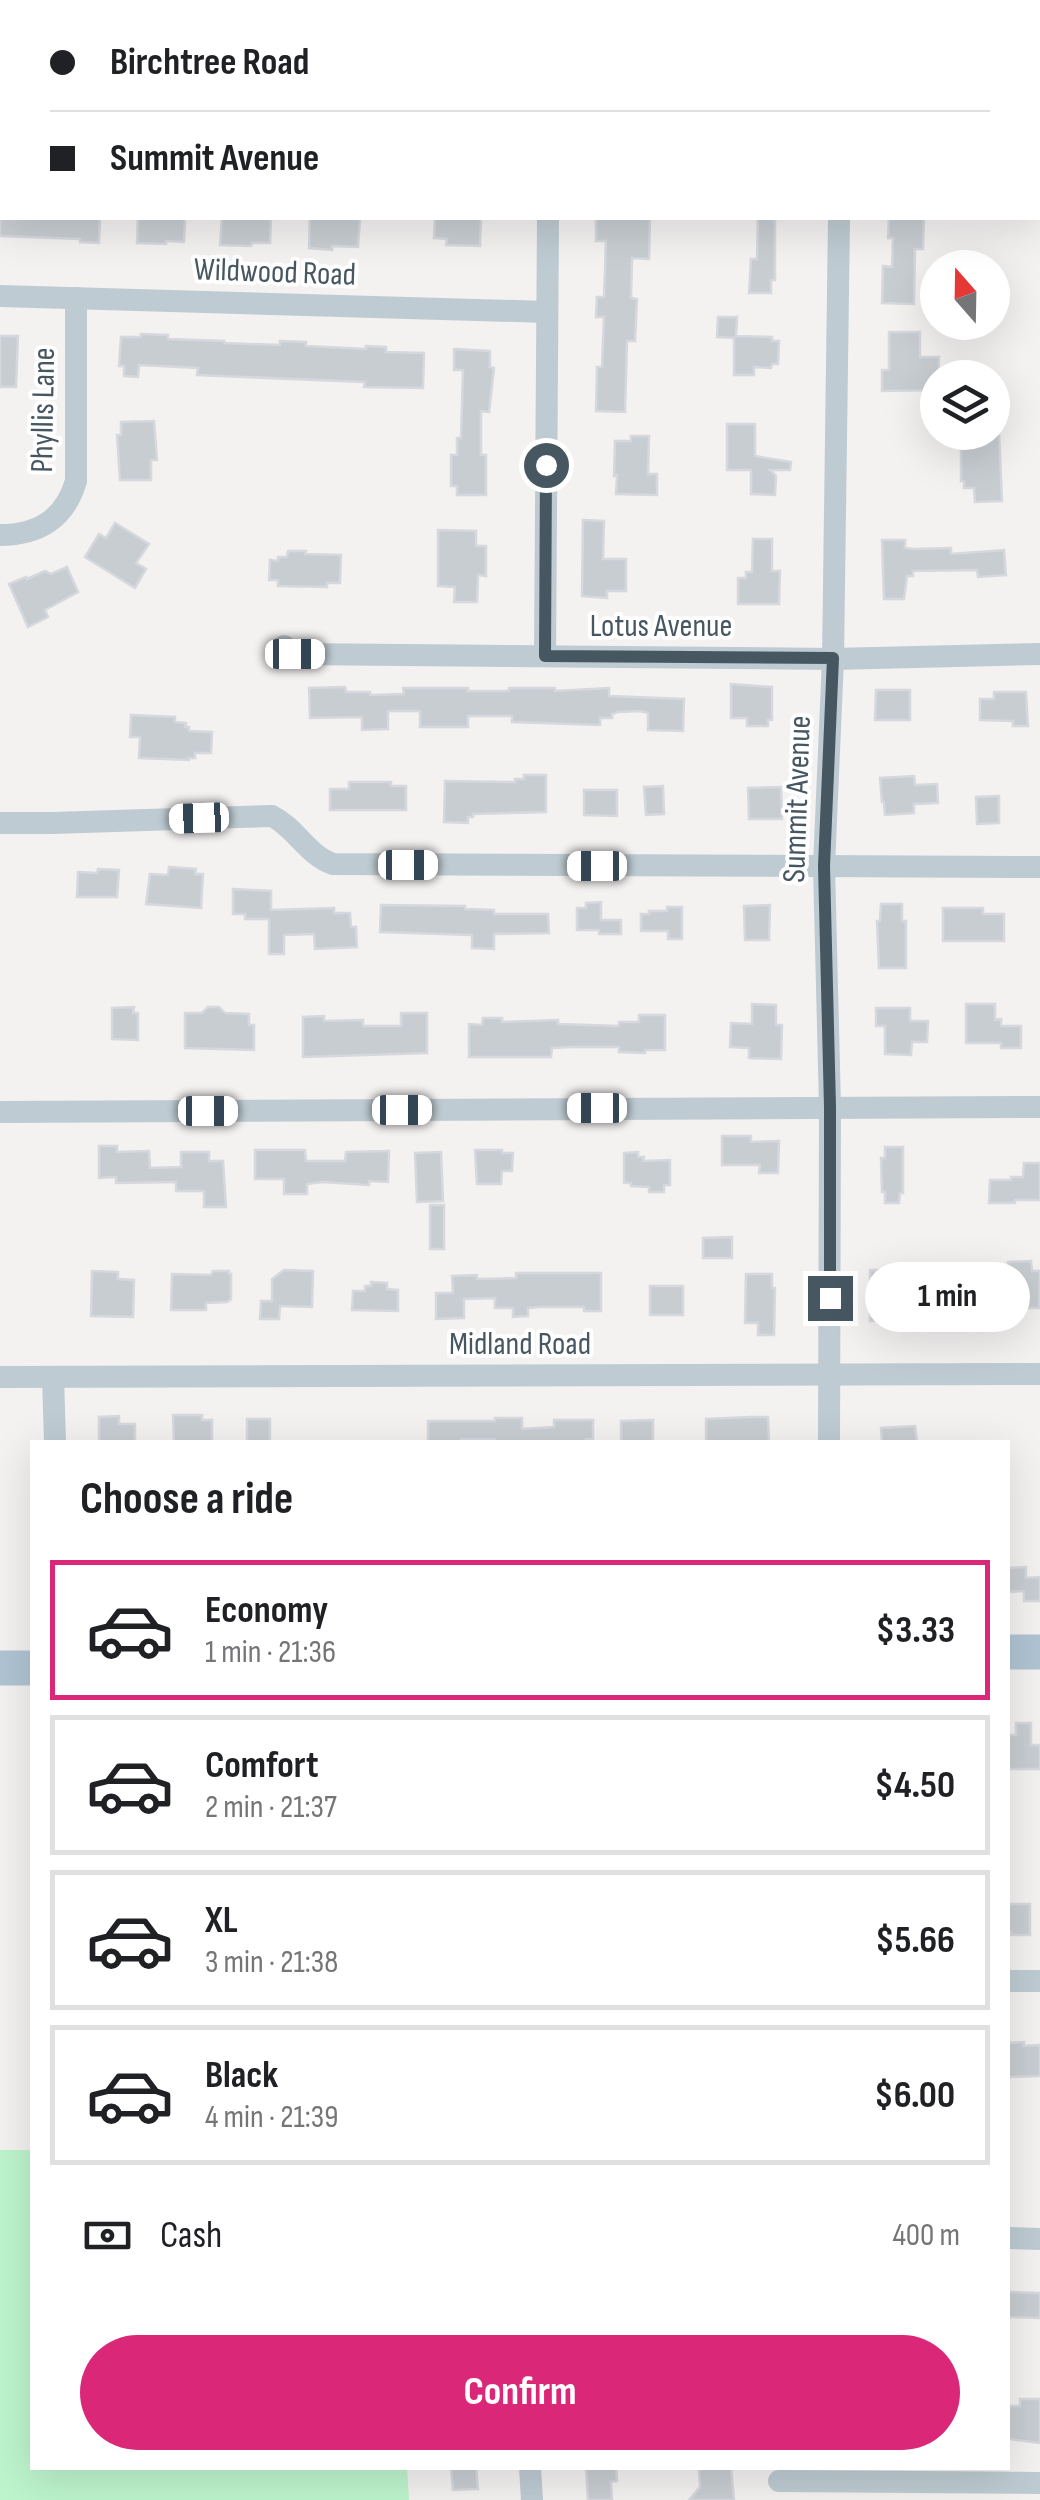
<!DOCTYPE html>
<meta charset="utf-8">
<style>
body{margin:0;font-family:"Sofia Sans Condensed",sans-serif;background:#f6f6f6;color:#202124;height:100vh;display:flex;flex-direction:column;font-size:38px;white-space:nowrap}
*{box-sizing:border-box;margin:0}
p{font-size:32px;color:#757577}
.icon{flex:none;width:55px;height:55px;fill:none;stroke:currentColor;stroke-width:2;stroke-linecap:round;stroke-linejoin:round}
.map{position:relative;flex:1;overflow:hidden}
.sheet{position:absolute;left:30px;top:1440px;width:980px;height:1030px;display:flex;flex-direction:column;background:#fff;border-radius:0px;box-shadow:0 10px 40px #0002}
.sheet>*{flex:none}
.top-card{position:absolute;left:0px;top:0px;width:1040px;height:220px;box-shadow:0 10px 40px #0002;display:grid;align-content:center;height:220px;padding:0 50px;background:#fff}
.needle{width:65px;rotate:340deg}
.fabs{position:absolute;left:920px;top:250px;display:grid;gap:20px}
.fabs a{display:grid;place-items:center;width:90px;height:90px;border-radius:50%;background:#fff;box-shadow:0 10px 40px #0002;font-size:50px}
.end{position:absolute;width:45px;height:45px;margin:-22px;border:12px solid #475761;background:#fff;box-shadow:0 0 0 5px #fff}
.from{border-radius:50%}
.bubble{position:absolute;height:70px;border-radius:35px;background:#fff;box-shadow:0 10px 40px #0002;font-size:32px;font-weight:700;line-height:70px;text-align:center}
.car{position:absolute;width:30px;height:60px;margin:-30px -15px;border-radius:12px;box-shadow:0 0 8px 2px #0007;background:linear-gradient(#fff 24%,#345 0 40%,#fff 0 76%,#345 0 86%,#fff 0)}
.top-card b{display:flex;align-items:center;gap:35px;height:95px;font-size:38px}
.top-card b+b{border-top:2px solid #e0e0e0}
.top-card i{width:25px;height:25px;background:#202124}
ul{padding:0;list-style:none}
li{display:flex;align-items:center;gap:30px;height:140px;margin:0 20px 15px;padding:0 30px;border:5px solid #e0e0e0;border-radius:0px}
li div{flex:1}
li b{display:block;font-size:38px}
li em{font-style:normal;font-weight:700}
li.on{border-color:#db2777}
li>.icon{width:90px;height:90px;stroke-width:1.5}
h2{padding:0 50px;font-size:45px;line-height:120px}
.pay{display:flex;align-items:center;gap:25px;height:110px;padding:0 50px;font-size:38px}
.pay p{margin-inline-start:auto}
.cta{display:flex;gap:20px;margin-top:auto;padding:20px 50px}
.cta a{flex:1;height:115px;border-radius:60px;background:#db2777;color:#fff;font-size:40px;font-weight:700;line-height:115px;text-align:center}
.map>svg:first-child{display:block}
.green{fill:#bdf4cc}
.building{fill:#c8cdd2;stroke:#d5d8dd;stroke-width:2.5}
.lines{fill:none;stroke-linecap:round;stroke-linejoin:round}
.street{stroke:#becbd2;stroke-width:22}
.primary{stroke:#afc4d2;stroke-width:35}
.route{stroke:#475761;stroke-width:12}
.labels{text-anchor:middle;stroke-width:8;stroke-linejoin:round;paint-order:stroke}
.street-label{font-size:32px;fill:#475761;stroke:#fff}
</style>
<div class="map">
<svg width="1040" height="2500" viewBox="0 0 1040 2500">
<rect width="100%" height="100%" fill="#f4f1f1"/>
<polygon class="green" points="0,2150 32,2150 32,2468 407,2468 409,2500 0,2500"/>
<g class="building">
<polygon points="0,218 100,218 99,243 80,242 80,239 0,236"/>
<polygon points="138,218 185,218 184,242 166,241 166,244 137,243"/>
<polygon points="222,218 271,218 270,243 252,243 251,246 220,245"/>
<polygon points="310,218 360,218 358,247 332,246 332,250 309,248"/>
<polygon points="435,218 481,218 480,246 446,245 447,239 434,238"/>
<polygon points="596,218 650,219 649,259 632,258 631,298 637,299 635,341 627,341 625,412 596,411 597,367 602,367 604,317 596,317 597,297 604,297 606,241 596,241"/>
<polygon points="758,218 775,218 775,280 771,280 771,293 749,293 751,259 757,259"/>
<polygon points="889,218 924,218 923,249 915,249 914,304 882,303 883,266 892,267 893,238 888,238"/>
<polygon points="718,317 737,317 736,336 772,337 772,341 779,341 778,364 772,364 771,368 754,367 754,375 734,375 734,338 717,337"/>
<polygon points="889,332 920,332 920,357 939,357 938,390 882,391 882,370 889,370"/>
<polygon points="141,334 168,335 168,339 224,341 224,343 280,345 280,341 306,342 306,346 366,349 366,346 386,347 386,352 424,353 423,388 364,387 365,382 197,375 198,368 139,365 138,377 124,376 124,366 119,366 121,337 141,337"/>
<polygon points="0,336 18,336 16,387 0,387"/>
<polygon points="454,349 490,351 490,367 494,368 489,412 481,411 481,455 486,455 486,495 457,495 457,486 451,486 451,455 457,455 457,438 461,438 463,370 454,370"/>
<polygon points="154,421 157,460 151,460 151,480 120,480 117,435 121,435 121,422"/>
<polygon points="727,424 755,424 755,456 791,462 790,470 770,470 776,476 775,495 751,494 751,470 727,470"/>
<polygon points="976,432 999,432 1002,501 975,502 974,488 964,488 964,481 961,481 961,446 976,446"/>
<polygon points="631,436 649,436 648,474 657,474 657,495 616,494 617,475 614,476 615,441 631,441"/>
<polygon points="583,520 604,521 603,559 626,559 626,591 607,591 607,598 582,596"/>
<polygon points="115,523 149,544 136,563 146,569 135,588 85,557 99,534 106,538"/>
<polygon points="438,530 476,531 476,546 486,546 486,576 478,575 477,602 454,602 455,587 438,586"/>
<polygon points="753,539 772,539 772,571 780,571 779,604 738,604 738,578 746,578 746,572 752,572"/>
<polygon points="882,540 905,540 905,548 913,549 951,548 951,554 1004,550 1006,575 978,577 977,570 913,571 913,576 907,576 904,599 884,599"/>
<polygon points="288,551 306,551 305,554 341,555 340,583 327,583 327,587 278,586 278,580 269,580 270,560 278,561 278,557 287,557"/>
<polygon points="67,567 78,592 45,610 48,617 28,627 9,584 26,577 27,579 45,571 51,574"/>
<polygon points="731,684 772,687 772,720 768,720 768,726 747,726 747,718 731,718"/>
<polygon points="345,687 346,692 370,692 370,695 404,694 403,688 468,688 468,691 509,691 509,688 555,688 555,691 609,688 609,696 684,699 683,731 648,730 648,713 640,711 618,712 612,714 612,718 600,718 600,725 512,722 512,716 468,716 468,727 420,727 420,711 388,711 388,729 362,730 362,717 310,718 309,688"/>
<polygon points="876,690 910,690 910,720 875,720"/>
<polygon points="994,692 1026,692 1028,726 1013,726 1013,721 980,720 980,699 994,699"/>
<polygon points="131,715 175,717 175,722 186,723 185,727 189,727 189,731 212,732 211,753 195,753 195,758 189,758 189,760 139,758 140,737 130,737"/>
<polygon points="524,775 546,775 546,812 473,814 473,817 468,817 468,823 444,822 445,781 515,782 515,779 524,779"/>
<polygon points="914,776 915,785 937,784 938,803 914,804 914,813 885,815 884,802 882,802 880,778"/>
<polygon points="349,782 391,782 391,786 406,786 406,810 330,810 330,789 349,789"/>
<polygon points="663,786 664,814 646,815 644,787"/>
<polygon points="781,787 782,819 749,819 748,788"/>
<polygon points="584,790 617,790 617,816 584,815"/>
<polygon points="999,796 999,823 977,824 976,797"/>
<polygon points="169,867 196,869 195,874 203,874 201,908 146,904 150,874 168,875"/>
<polygon points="98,869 119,870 117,897 77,897 78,872 97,873"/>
<polygon points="233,889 271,891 271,910 334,908 334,913 350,913 351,927 356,927 357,947 315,949 314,934 284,935 284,954 269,954 269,919 245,919 245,914 233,914"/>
<polygon points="601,902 601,920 621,920 621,934 599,934 599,930 577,930 577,908 586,908 586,903"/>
<polygon points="881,904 902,904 902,921 906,921 906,968 879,968 877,921 880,921"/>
<polygon points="381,905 465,906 465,909 494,910 494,914 548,914 549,933 494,934 494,949 472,948 472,935 380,932"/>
<polygon points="770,905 769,940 745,940 744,906"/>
<polygon points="667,907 682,907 682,939 668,939 668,931 641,931 641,914 649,914 649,911 667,911"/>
<polygon points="943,908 983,908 983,914 1004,914 1004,941 943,941"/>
<polygon points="752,1004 776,1005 776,1025 782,1025 781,1059 749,1058 749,1048 730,1047 731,1023 752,1024"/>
<polygon points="966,1004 995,1004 995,1020 1001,1019 1001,1026 1021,1026 1021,1048 1001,1048 1001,1043 966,1043"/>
<polygon points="134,1007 133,1013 138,1013 138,1040 112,1039 112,1008"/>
<polygon points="208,1007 219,1007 225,1013 249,1014 249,1025 254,1025 254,1050 185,1048 185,1013 202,1013"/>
<polygon points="876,1008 910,1008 910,1021 928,1021 927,1042 912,1042 911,1055 885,1054 885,1026 876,1026"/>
<polygon points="401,1013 427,1013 427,1053 303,1057 303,1017 324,1016 324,1021 363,1020 363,1026 401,1026"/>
<polygon points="639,1015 665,1015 665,1050 645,1050 645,1053 619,1052 619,1047 572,1047 552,1048 551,1057 469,1057 469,1024 482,1025 483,1018 502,1018 502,1022 558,1020 558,1024 619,1026 619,1022 639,1022"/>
<polygon points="722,1136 751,1136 751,1142 779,1141 778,1173 759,1173 760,1165 722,1165"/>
<polygon points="99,1146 117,1146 117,1152 149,1151 150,1168 181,1167 181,1152 209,1152 209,1161 223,1161 226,1207 204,1207 204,1191 176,1191 176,1182 116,1183 116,1177 99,1178"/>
<polygon points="885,1147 903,1147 903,1193 900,1193 899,1203 885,1203 885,1192 882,1192 881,1158 885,1158"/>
<polygon points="255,1150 305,1150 306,1161 345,1161 346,1152 389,1151 388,1182 369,1181 369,1185 322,1182 307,1184 307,1194 284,1194 284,1179 255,1179"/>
<polygon points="475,1150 502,1150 502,1153 513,1153 512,1171 502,1171 501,1184 477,1184"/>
<polygon points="441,1152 443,1201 417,1202 415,1153"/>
<polygon points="638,1152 638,1157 644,1157 643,1161 670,1160 670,1185 664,1185 664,1192 649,1192 649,1187 631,1186 631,1183 624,1183 624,1153"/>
<polygon points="1024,1163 1040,1163 1040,1200 1015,1200 1015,1203 989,1203 990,1180 1011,1180 1011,1177 1023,1177"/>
<rect x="430" y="1205" width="14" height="44"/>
<polygon points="732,1237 732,1258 703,1258 703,1238"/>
<polygon points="1031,1261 1032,1271 1040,1271 1039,1308 1009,1308 1008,1262"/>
<polygon points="971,1267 973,1289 965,1289 966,1306 938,1307 936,1269"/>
<polygon points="284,1270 313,1271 312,1307 280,1306 279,1319 260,1319 261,1301 272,1301 272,1279"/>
<polygon points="870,1270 897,1270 897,1306 891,1306 891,1321 870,1321"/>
<polygon points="92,1271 118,1272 118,1279 134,1280 133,1317 91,1316"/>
<polygon points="213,1271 229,1271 229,1274 231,1274 231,1299 227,1302 206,1303 206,1310 171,1310 172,1274 211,1275"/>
<polygon points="516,1273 601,1273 601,1311 584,1311 584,1307 539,1307 528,1308 528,1316 513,1317 513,1308 495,1308 495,1298 464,1299 464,1318 436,1319 436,1293 453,1293 452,1276 477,1275 477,1279 516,1278"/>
<polygon points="746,1274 772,1274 772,1288 775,1288 774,1335 758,1335 758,1323 745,1323"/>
<polygon points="371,1282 387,1283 387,1289 398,1290 398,1311 352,1310 353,1291 365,1291 365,1286 371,1286"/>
<rect x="650" y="1286" width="33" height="29"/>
<polygon points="173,1415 202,1415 202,1420 212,1420 212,1442 174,1442"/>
<polygon points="119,1416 119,1424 135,1424 135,1442 99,1442 99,1417"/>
<polygon points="750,1417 768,1417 769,1442 706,1442 706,1419"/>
<polygon points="495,1418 522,1418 522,1429 554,1427 554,1420 593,1420 593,1439 586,1439 586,1442 495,1442 495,1439 461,1439 461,1442 428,1442 428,1421 495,1421"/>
<rect x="247" y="1419" width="23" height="23"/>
<polygon points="653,1420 653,1442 621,1442 621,1421"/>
<polygon points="915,1426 917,1442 882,1442 881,1428"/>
<polygon points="1026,1567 1026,1578 1040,1577 1040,1601 1024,1601 1024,1591 1008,1592 1008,1568"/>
<polygon points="1016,1723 1031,1723 1031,1745 1040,1745 1040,1769 1008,1769 1008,1735 1016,1735"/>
<polygon points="1008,1904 1030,1904 1030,1935 1011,1935 1011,1932 1008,1932"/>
<polygon points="1024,2042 1024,2046 1040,2045 1040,2076 1008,2077 1008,2043"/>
<polygon points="1008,2292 1040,2293 1040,2318 1008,2317"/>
<polygon points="1020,2399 1040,2399 1040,2443 1008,2439 1008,2406 1020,2406"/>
<polygon points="451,2468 476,2468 478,2489 453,2490"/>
<polygon points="586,2468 616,2468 617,2481 611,2482 612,2500 588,2500"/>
<polygon points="708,2468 731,2468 734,2500 689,2500 700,2487 699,2470"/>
</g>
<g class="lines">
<g class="street">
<polyline points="768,0 769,2"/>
<polyline points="205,2 206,0"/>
<polyline points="549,2 549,0"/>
<polyline points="0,296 547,312"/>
<path d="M0,535C38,535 65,519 76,481V298"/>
<polyline points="284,646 295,654 833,659 1040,654"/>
<polyline points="545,656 548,218"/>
<path d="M0,823H52L272,816C296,828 308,856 333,864L1040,867"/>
<polyline points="0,1112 1040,1107"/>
<polyline points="0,1377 1040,1374"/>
<polyline points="53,1377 55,1442"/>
<polyline points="829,1442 830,1107 824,866 833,659 839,218"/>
<polyline points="1008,1981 1040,1981"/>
<polyline points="1008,2238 1040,2239"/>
<polyline points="530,2468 532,2500"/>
<polyline points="779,2481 1040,2483"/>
</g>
<g class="primary">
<polyline points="1008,1652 1040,1652"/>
<polyline points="0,1668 32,1668"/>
</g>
</g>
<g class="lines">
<polyline class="route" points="546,465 545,656 833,658 824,866 830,1107 830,1298"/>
</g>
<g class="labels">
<g class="street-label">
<text transform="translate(275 271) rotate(2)" y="11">Wildwood Road</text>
<text transform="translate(42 410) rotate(-89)" y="11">Phyllis Lane</text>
<text x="661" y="636">Lotus Avenue</text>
<text transform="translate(796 799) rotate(-88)" y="11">Summit Avenue</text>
<text x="520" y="1354">Midland Road</text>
</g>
</g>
</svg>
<div class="fabs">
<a><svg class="needle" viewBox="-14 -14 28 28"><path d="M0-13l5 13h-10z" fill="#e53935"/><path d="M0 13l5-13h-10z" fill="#757577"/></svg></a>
<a><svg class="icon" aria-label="layers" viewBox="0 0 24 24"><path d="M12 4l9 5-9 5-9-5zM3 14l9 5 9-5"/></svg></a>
</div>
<i class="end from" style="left:546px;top:465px"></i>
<i class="end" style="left:830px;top:1298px"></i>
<div class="bubble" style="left:865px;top:1262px;width:165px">1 min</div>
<i class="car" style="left:295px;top:654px;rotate:90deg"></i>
<i class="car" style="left:199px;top:818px;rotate:268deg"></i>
<i class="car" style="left:408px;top:865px;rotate:90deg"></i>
<i class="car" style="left:597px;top:866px;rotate:270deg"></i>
<i class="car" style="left:597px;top:1108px;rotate:270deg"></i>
<i class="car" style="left:402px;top:1110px;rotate:90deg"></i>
<i class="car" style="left:208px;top:1111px;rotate:90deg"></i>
<div class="top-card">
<b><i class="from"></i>Birchtree Road</b>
<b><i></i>Summit Avenue</b>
</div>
<section class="sheet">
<h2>Choose a ride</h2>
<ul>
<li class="on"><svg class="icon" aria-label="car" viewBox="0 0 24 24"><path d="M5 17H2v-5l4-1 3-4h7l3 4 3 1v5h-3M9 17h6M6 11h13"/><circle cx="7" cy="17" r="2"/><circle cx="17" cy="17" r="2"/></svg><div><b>Economy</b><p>1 min · 21:36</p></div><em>$3.33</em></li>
<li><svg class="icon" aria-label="car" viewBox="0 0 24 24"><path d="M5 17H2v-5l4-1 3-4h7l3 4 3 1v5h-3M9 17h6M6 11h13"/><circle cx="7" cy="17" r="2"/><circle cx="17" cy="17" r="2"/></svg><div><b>Comfort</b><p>2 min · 21:37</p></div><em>$4.50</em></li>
<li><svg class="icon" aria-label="car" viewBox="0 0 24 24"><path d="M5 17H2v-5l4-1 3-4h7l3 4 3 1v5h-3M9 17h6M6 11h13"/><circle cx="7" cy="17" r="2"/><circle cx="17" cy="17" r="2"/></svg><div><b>XL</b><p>3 min · 21:38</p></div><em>$5.66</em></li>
<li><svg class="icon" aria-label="car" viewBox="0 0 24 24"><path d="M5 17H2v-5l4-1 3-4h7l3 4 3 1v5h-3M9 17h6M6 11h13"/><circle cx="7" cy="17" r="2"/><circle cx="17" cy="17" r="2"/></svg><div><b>Black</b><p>4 min · 21:39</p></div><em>$6.00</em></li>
</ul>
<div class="pay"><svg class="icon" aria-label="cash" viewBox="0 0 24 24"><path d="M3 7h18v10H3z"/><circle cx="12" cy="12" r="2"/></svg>Cash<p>400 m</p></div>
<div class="cta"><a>Confirm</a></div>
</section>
</div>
